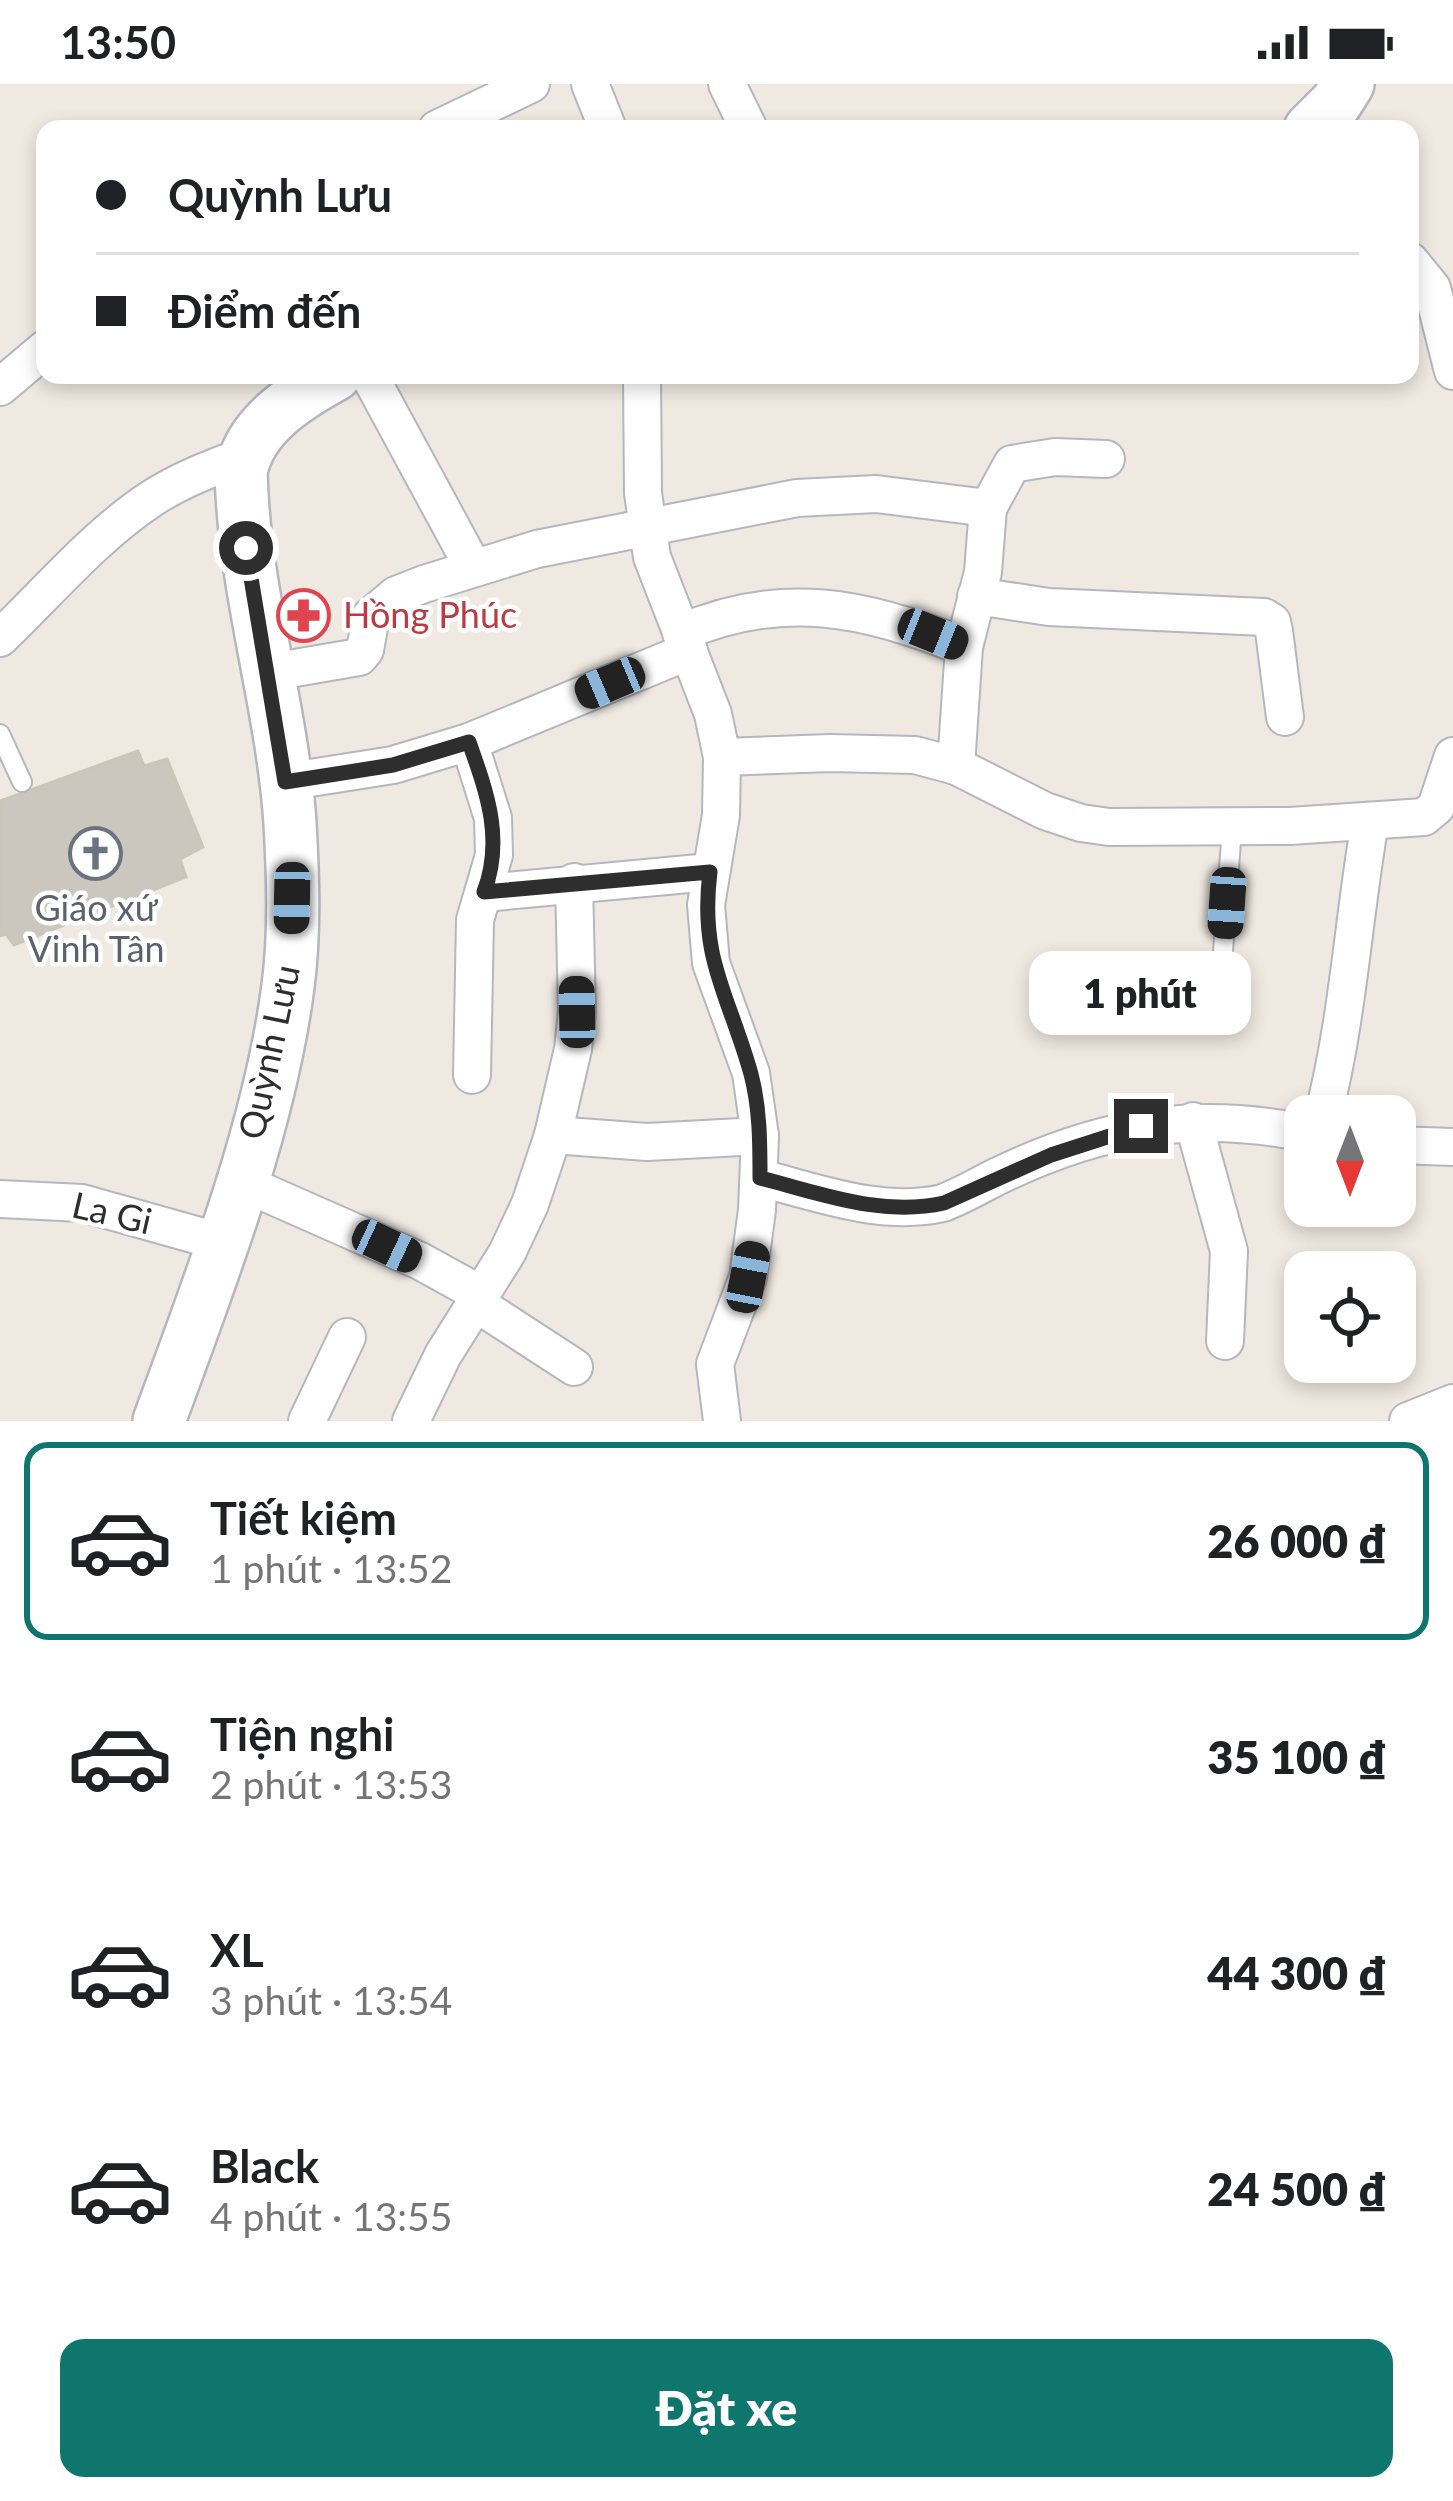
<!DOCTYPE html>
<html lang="vi">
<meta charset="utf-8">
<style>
body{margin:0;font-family:Lato,sans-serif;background:#f6f6f6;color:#202124;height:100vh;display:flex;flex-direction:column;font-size:45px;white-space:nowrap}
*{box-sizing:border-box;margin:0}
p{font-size:39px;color:#757577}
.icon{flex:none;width:66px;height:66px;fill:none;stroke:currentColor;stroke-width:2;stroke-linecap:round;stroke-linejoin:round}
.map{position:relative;height:1337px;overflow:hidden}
.side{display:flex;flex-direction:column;background:#fff;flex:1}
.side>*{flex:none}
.hud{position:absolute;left:36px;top:36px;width:1383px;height:264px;border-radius:24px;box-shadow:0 6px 18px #0003;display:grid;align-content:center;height:264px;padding:0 60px;background:#fff}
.needle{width:78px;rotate:180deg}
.buttons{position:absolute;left:1284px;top:1011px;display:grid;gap:24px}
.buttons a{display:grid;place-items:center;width:132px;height:132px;border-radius:24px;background:#fff;box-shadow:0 6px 18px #0003;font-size:60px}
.end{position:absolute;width:54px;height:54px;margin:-27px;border:15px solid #2e2e2e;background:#fff;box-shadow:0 0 0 6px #fff}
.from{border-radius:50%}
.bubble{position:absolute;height:84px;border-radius:24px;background:#fff;box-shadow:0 6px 18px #0003;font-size:39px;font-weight:800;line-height:84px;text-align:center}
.car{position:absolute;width:36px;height:72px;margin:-36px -18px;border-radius:15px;box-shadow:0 0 9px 3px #0007;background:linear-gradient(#222 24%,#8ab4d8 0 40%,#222 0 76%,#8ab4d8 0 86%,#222 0)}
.hud b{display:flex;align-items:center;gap:42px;height:114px;font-size:45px}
.hud b+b{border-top:3px solid #e0e0e0}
.hud i{width:30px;height:30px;background:#202124}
ul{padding:21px 0 0;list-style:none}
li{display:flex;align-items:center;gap:36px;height:198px;margin:0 24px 18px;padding:0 36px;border:6px solid transparent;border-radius:24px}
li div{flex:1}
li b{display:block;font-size:45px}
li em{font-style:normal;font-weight:800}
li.on{border-color:#0f766e}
li>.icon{width:108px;height:108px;stroke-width:1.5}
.action{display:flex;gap:24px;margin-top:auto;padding:24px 60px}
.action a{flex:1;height:138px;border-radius:24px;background:#0f766e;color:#fff;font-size:48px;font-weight:800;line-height:138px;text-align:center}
.status{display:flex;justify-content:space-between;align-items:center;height:84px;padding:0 60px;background:#fff;direction:ltr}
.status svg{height:33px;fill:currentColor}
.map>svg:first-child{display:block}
.building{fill:#cbc7bf;stroke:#cbc5ba;stroke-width:3}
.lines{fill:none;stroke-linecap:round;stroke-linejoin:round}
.service-casing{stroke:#b4b7c1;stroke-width:22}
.minor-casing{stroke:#b4b7c1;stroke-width:40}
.secondary-casing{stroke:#b4b7c1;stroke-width:56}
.service{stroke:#fff;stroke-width:18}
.minor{stroke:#fff;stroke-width:36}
.secondary{stroke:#fff;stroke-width:51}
.route{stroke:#2e2e2e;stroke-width:15}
.labels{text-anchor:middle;stroke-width:9;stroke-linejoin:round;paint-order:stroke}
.health-label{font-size:36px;fill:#be3a42;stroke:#fff;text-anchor:start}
.worship-label{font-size:36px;fill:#5b616d;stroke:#fff}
.street-label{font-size:36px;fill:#2e2e2e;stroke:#fff}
</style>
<div class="status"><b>13:50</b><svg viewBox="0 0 49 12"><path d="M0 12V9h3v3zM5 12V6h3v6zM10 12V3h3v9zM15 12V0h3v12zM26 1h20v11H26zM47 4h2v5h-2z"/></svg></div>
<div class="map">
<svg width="1453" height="1337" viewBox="0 0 1453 1337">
<rect width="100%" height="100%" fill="#efe9e1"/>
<polygon class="building" points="138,667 144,682 167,675 203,763 180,775 186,793 14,861 6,850 0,852 0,717"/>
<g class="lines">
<defs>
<g id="service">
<polyline points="0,650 22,698"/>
<polyline points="1221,895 1232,743"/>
</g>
<g id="minor">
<polyline points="590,0 608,45"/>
<polyline points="727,0 749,45"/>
<polyline points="437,45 531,0"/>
<polyline points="1410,177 1432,204 1453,287"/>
<polyline points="369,291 473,483"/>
<polyline points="642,291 643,409 652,473 713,630 722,673 721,731 706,821 711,879 751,989 760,1052 757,1126 748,1193 715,1280 722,1337"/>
<polyline points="0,303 45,265"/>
<polyline points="976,512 1049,523 1264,533 1272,538 1274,547 1285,633"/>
<path d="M681,549C780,505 867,523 964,563"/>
<path d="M0,554C48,508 95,452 151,415C180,396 212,384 244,372"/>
<polyline points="266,589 359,573 365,566 371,532 396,511 424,500 537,465 797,414 876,410 988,424 1012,380 1055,373 1106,375"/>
<polyline points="469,658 493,734 494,771 475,836 472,991"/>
<polyline points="722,673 830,669 915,671 956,682 1045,727 1081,739 1109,743 1290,742 1424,733 1436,723 1453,672"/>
<polyline points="956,682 964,563 983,488 988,424"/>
<polyline points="285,698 393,681 469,658 689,567"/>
<polyline points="484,809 710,788"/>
<path d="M1323,1032C1348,936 1353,836 1370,738"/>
<polyline points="1193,1037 1229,1167 1225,1257"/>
<polyline points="553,1051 647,1058 760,1052"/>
<polyline points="1395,1061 1453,1063"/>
<path d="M760,1094C820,1109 881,1133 943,1119C961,1112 977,1103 994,1094C1098,1043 1191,1026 1305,1049"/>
<polyline points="241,1098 420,1177 480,1210"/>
<polyline points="0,1115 82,1119 221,1158"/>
<polyline points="474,1218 574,1283"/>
<polyline points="307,1337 347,1253"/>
<polyline points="411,1337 443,1271 507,1169 530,1120 553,1051 573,965 577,928 574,798"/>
<polyline points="1408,1337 1453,1319"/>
</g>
<g id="secondary">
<polyline points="1310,45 1336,19 1348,0"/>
<path d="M159,1337C208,1203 270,1044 288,902C295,849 293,793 290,739C282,620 244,509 241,388C250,341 295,313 335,291"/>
</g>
</defs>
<use href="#service" class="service-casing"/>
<use href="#minor" class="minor-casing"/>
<use href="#secondary" class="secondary-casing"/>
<use href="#service" class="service"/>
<use href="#minor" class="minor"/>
<use href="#secondary" class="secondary"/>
</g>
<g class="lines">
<path class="route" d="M246,464L285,698L393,681L469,658C487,709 504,755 484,808L710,788C699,875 729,911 751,990C760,1024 760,1059 760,1094C820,1109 881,1133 944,1119L1051,1071L1141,1042"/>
</g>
<defs>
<symbol id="pharmacy-ring" viewBox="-11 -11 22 22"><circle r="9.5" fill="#fff" stroke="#e0444e" stroke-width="1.5"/><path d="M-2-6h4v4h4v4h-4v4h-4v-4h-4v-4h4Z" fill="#e0444e"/></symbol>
<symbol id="church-ring" viewBox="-11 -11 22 22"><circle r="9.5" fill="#fff" stroke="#6b7280" stroke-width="1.5"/><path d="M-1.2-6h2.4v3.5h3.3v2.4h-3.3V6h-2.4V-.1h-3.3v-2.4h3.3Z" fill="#6b7280"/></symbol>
</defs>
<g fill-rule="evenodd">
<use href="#pharmacy-ring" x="274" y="502" width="59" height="59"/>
<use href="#church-ring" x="66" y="740" width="59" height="59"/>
</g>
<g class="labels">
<g class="health-label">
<text x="343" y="544">Hồng Phúc</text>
</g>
<g class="worship-label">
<text x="96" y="837">Giáo xứ<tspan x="96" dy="41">Vinh Tân</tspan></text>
</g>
<g class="street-label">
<text transform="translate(269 968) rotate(-78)" y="13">Quỳnh Lưu</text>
<text transform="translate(112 1129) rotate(13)" y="13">La Gi</text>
</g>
</g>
</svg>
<div class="buttons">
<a><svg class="needle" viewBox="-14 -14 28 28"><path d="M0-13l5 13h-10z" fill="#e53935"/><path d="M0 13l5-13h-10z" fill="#757577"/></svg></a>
<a><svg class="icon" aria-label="locate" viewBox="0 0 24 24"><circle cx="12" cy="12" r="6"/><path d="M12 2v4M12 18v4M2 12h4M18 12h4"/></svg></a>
</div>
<i class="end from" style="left:246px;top:464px"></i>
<i class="end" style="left:1141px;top:1042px"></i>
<div class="bubble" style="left:1029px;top:867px;width:222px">1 phút</div>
<i class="car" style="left:933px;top:550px;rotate:112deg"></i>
<i class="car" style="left:610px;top:599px;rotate:247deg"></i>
<i class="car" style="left:292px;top:814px;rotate:181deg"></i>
<i class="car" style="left:1227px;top:819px;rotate:184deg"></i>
<i class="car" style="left:577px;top:928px;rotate:359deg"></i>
<i class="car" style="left:387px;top:1162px;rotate:115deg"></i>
<i class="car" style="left:748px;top:1193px;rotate:11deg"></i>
<div class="hud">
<b><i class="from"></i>Quỳnh Lưu</b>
<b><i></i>Điểm đến</b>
</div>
</div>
<section class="side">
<ul>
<li class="on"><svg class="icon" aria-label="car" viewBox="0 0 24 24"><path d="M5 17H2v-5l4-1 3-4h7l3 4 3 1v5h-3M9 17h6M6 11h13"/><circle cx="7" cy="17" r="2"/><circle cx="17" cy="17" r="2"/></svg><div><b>Tiết kiệm</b><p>1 phút · 13:52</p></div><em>26 000 ₫</em></li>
<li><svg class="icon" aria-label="car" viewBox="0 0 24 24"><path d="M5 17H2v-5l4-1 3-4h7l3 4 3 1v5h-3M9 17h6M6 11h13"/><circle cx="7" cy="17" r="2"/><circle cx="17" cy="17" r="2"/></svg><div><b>Tiện nghi</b><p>2 phút · 13:53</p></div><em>35 100 ₫</em></li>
<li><svg class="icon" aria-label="car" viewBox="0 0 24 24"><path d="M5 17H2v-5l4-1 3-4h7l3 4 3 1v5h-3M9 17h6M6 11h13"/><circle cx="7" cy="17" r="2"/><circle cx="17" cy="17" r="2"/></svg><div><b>XL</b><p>3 phút · 13:54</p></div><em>44 300 ₫</em></li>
<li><svg class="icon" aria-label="car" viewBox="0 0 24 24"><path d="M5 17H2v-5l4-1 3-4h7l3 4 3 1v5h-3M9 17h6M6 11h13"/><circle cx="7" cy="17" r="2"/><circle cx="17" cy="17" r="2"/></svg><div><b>Black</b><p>4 phút · 13:55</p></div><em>24 500 ₫</em></li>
</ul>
<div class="action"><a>Đặt xe</a></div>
</section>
